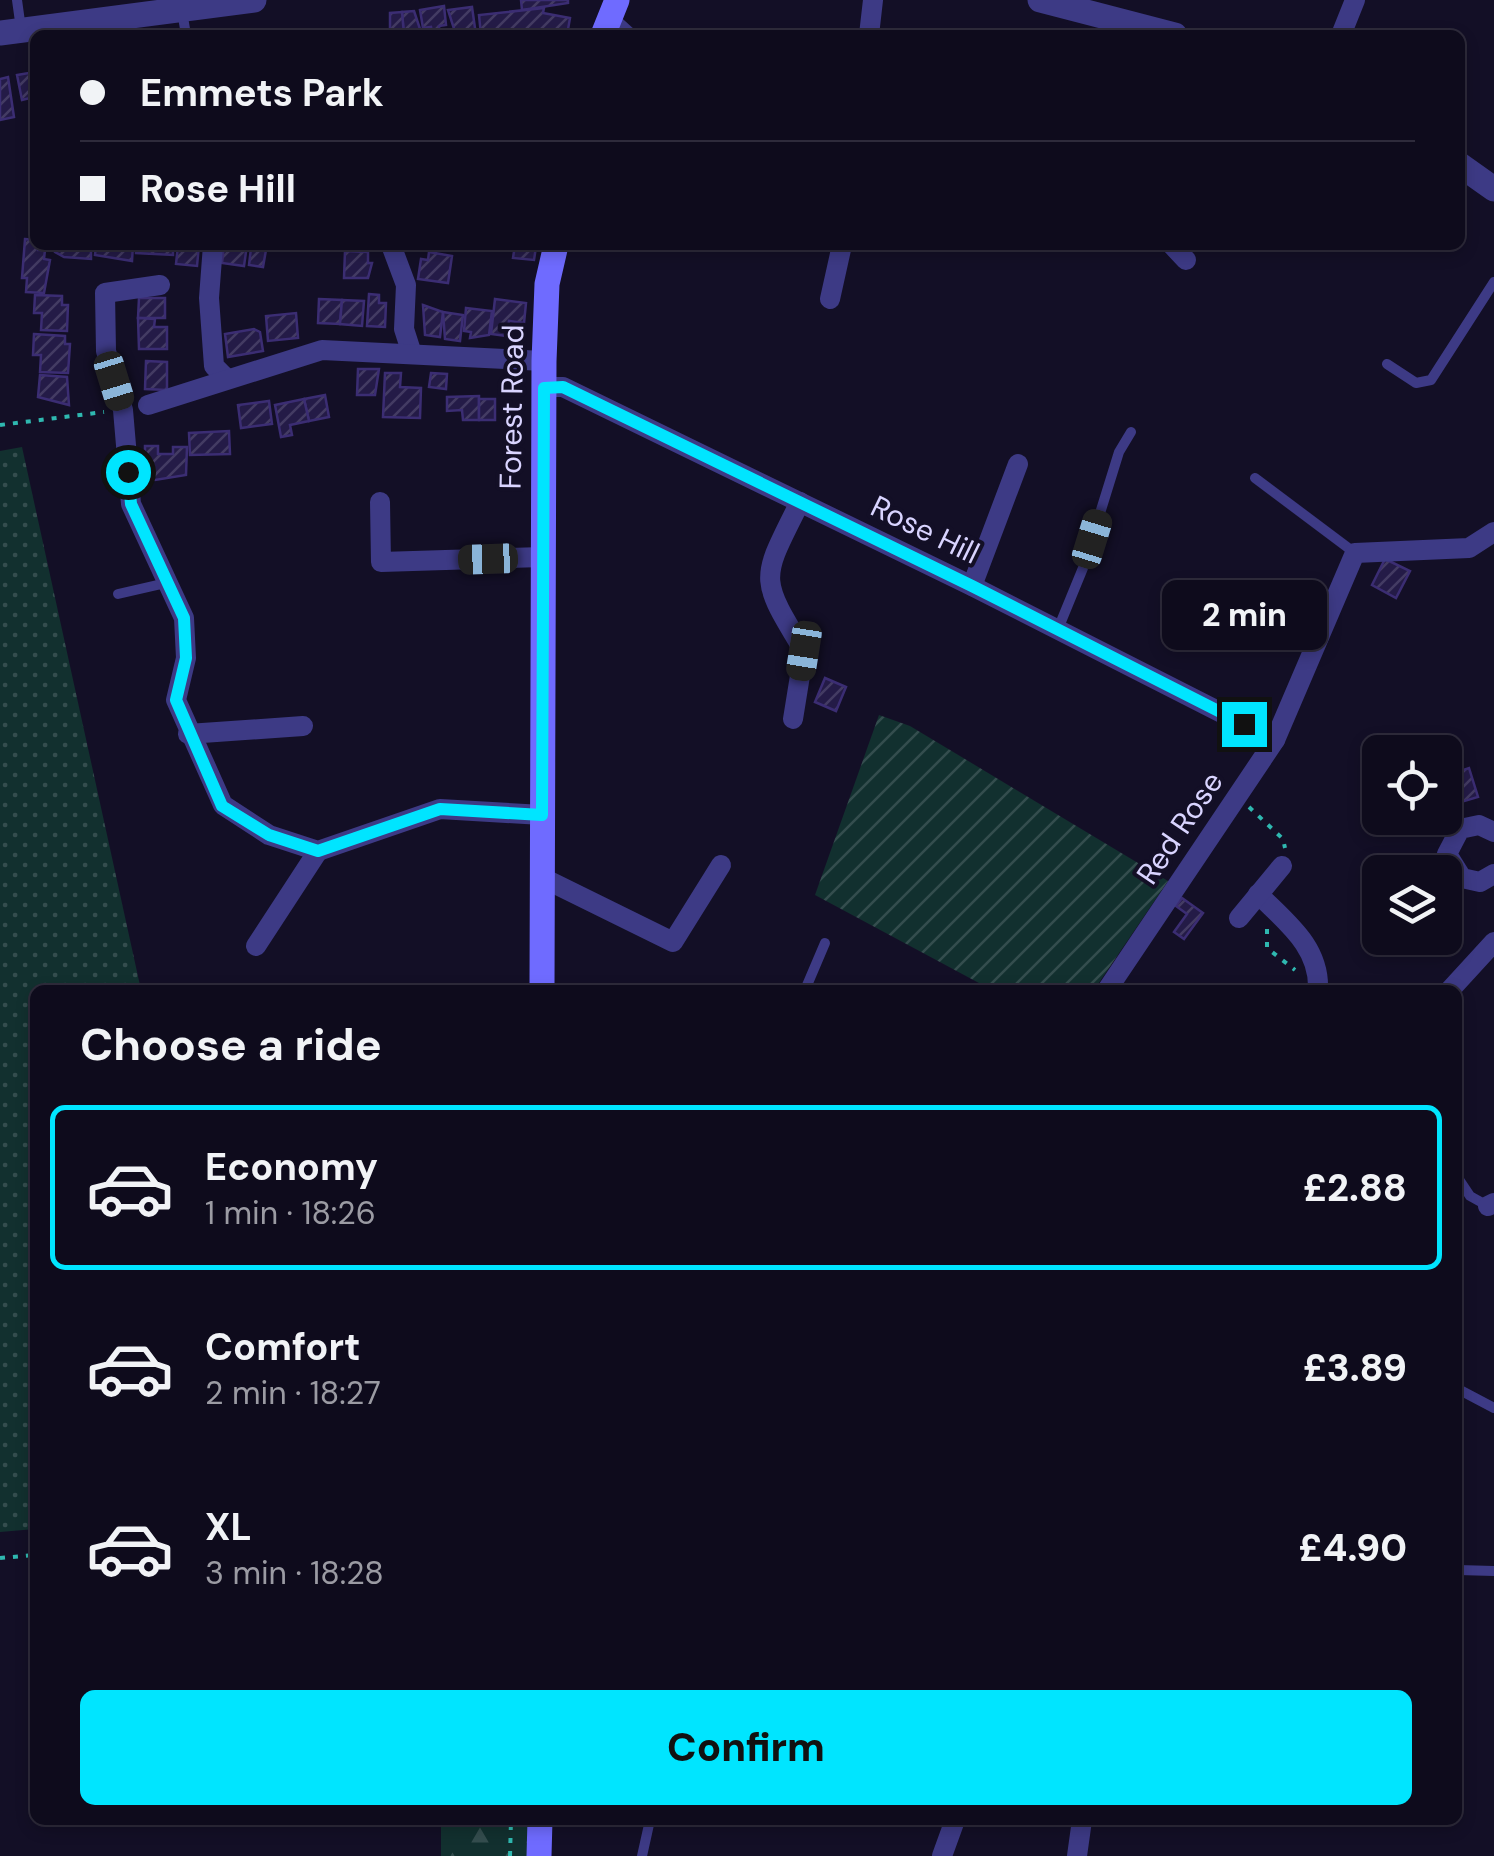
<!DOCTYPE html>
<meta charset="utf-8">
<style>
body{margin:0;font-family:"DM Sans",sans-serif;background:#171425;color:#f1f3f6;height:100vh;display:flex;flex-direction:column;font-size:38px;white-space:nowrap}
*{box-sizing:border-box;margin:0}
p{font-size:32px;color:#9b9ba3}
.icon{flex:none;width:55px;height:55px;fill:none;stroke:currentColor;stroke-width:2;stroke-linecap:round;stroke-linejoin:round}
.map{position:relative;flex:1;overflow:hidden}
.side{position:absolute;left:30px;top:985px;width:1432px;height:840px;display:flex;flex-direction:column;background:#0e0b1c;border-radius:15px;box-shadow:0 5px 15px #0003,0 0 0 2px #2e2b3b}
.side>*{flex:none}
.guide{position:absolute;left:30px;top:30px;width:1435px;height:220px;border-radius:15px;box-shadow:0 5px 15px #0003,0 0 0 2px #2e2b3b;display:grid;align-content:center;height:220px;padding:0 50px;background:#0e0b1c}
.buttons{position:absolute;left:1362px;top:735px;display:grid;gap:20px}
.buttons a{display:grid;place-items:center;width:100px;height:100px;border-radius:15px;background:#0e0b1c;box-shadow:0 5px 15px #0003,0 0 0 2px #2e2b3b;font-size:50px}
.end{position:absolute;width:45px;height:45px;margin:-22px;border:12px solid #00e5ff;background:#111;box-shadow:0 0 0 5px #111}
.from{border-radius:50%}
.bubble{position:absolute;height:70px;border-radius:15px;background:#0e0b1c;box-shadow:0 5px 15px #0003,0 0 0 2px #2e2b3b;font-size:32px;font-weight:800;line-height:70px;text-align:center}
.car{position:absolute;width:30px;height:60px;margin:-30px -15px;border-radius:12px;box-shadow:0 0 8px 2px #0007;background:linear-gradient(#222 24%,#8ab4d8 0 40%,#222 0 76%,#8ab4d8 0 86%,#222 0)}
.guide b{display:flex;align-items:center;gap:35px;height:95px;font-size:38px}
.guide b+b{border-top:2px solid #2e2b3b}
.guide i{width:25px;height:25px;background:#f1f3f6}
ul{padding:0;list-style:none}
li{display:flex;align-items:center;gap:30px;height:165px;margin:0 20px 15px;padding:0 30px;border:5px solid transparent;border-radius:15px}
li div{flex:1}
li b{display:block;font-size:38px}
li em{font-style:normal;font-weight:800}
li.on{border-color:#00e5ff}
li>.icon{width:90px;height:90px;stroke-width:1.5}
h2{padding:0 50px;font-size:45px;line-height:120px}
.cta{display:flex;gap:20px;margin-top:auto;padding:20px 50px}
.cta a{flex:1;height:115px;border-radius:15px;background:#00e5ff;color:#111;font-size:40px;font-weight:800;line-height:115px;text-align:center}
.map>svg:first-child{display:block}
.grass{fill:url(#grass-dots)}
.forest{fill:url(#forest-firs)}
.garden{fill:url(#garden-furrows)}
.building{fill:url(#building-hatch);stroke:#3b2d73;stroke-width:2.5}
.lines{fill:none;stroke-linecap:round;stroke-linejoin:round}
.path{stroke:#2fb8b0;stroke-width:4;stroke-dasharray:5 8;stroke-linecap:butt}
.service{stroke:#3d3a85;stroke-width:10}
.minor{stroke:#3d3a85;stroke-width:20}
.tertiary{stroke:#3d3a85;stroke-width:25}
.secondary{stroke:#6f6bff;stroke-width:25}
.route{stroke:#00e5ff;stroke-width:12}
.labels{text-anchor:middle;stroke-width:8;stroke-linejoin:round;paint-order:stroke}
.street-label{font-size:30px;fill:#d9d4ff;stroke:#130f26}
</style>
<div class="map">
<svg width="1494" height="1856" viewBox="0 0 1494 1856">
<defs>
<pattern id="grass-dots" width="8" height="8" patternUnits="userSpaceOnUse" patternTransform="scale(2.5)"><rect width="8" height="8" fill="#12302f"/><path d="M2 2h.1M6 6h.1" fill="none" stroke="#344d4e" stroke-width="1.8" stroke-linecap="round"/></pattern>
<pattern id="forest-firs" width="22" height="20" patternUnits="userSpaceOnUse" patternTransform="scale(2.5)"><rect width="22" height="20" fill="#12302f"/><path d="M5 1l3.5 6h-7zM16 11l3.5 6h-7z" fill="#344d4e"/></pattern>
<pattern id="garden-furrows" width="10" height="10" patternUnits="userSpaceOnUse" patternTransform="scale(2.5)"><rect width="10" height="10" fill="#12302f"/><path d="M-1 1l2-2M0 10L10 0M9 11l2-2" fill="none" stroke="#344d4e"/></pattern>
<pattern id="building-hatch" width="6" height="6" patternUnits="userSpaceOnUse" patternTransform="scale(2.5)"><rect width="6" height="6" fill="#241b47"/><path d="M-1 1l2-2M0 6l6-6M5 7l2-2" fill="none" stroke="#433b63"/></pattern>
</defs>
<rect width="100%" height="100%" fill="#130f26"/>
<polygon class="grass" points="22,447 141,990 35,990 35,1529 0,1532 0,451"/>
<rect class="forest" x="441" y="1820" width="90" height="36"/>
<polygon class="garden" points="879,715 910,726 1168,881 1094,990 992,990 815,895"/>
<g class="building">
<polygon points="521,0 568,0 568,3 522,10"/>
<polygon points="444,6 446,25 439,26 440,35 426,35 432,33 431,27 423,28 420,10"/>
<polygon points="472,7 476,35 456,35 448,10"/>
<polygon points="544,8 543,13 570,18 567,35 481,35 479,15"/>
<polygon points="414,11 422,35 404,35 402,12"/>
<polygon points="402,12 404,35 390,35 390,13"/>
<polygon points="35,72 35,105 31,106 30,98 22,100 17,75"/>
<polygon points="8,77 14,117 0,120 0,79"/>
<polygon points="25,239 35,240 38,250 45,250 44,259 50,260 44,293 26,292 27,278 22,278"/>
<polygon points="56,245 91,245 91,259 64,257 55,252"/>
<polygon points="96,245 133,245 132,261 95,255"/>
<polygon points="136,245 173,245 173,255 136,253"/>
<polygon points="178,245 199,245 197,266 176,264"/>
<polygon points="224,245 247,245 244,266 222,263"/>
<polygon points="515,245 536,247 534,260 513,258"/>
<polygon points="251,248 266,250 263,267 249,265"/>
<polygon points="345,251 368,252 368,263 372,263 368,278 344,278"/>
<polygon points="429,252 452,256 448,283 418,279 421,259 428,260"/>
<polygon points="369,294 379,295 379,303 386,303 385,327 367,326"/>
<polygon points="35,295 62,296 62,305 68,305 67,331 41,330 42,313 34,313"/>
<polygon points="139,298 165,298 165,318 138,318"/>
<polygon points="319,299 342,300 340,324 318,323"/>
<polygon points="495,299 526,303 524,323 509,321 507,336 491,334"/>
<polygon points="342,300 364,301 362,326 340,324"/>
<polygon points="423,305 443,312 440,337 425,335"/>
<polygon points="466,308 492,311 489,335 470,338 471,332 464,331"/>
<polygon points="443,312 463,315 460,341 445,339"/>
<polygon points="296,313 298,338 268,341 266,316"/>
<polygon points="138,318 155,319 154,327 167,327 167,349 139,349"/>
<polygon points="254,329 260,332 263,351 228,357 225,334"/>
<polygon points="34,334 65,336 65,344 70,344 68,373 40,372 41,355 33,355"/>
<polygon points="146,361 167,362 167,390 145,389"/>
<polygon points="358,369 379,369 375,395 357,395"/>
<polygon points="385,373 401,373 400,387 421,388 420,418 383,417"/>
<polygon points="431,373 447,374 446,389 429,387"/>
<polygon points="40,375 67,377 69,405 38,397"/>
<polygon points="325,395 329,417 309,421 304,399"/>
<polygon points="479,396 479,420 463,420 462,410 447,411 447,397"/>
<polygon points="304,399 309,421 290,425 292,435 281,437 275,405"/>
<rect x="479" y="399" width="16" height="21"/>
<polygon points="269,401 272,424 241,428 238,405"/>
<polygon points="229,431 230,454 190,455 189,433"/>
<polygon points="145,446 158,446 158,454 173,454 173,447 187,447 186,475 155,480 145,475"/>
<polygon points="1385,559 1410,571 1396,598 1372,585"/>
<polygon points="825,678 846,687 836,711 815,702"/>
<polygon points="1469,768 1478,797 1451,805 1445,776"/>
<polygon points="1182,898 1203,913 1184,939 1174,932 1187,914 1176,906"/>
</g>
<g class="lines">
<g class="path">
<polyline points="0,425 104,412"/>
<polyline points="1249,807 1283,839 1285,848"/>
<polyline points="1267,929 1267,948 1295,970"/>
<polyline points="0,1558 35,1555"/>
<polyline points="510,1856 511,1820"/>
</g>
<g class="service">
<polyline points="17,0 21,29"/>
<polyline points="182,11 186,35"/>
<polyline points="612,16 633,35"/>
<polyline points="1387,364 1416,383 1431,380 1494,282"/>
<polyline points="1255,478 1355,553"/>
<polyline points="118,594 166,583"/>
<polyline points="1058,629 1083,568 1119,452 1131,432"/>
<polyline points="805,990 825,943"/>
<polyline points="1458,1178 1470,1196 1488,1206"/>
<polyline points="1458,1389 1494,1408"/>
<polyline points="1458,1570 1494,1571"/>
<polyline points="642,1856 650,1820"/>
</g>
<g class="minor">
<polyline points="869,35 873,0"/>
<polyline points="1341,35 1355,0"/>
<polyline points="213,245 209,298 214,366 227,379"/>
<polyline points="391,245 406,285 404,329 412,354"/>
<polyline points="1172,245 1186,260"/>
<polyline points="160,285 105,293 106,351 123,410 131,504 184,618 186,658 176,700 223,805 269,835 318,851 440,809 542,815"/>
<polyline points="830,299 842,245"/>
<polyline points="545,387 563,387 972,586 1275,740"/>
<polyline points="148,405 322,350 544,361"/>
<polyline points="380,502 381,562 543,557"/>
<polyline points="972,586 1018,464"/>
<path d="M793,719L804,651C758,576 761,580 800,502"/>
<polyline points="188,734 303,726"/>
<polyline points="1494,832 1479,825 1460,829 1447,854 1462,878 1480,882 1494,874"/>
<polyline points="541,877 673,942 721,865"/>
<path d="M1258,894C1287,923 1320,947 1318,990"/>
<polyline points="1239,918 1282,866"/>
<polyline points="256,946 318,851"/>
<polyline points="1107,990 1275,740 1355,553 1469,548 1494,532"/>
<polyline points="1450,990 1494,942"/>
<polyline points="1488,1206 1494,1203"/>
<polyline points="942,1856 955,1820"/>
<polyline points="1077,1856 1082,1820"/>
</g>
<g class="tertiary">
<polyline points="1040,0 1175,35"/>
<polyline points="0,33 254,0"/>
<polyline points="1460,165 1494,189"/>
</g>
<g class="secondary">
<polyline points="603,35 617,0"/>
<polyline points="542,990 544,361 547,284 556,245"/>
<polyline points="539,1856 540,1820"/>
</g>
</g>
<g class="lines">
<polyline class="route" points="128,472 131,504 184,618 186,658 176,700 222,806 269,835 318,851 440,809 542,815 544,388 563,387 972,586 1244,724"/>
</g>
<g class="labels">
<g class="street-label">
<text transform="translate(512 407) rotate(-89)" y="10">Forest Road</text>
<text transform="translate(925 530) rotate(26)" y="10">Rose Hill</text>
<text transform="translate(1180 828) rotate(-56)" y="10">Red Rose</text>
</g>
</g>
</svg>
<div class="buttons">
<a><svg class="icon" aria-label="locate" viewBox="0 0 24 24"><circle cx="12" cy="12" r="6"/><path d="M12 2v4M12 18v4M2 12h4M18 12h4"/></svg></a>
<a><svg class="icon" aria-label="layers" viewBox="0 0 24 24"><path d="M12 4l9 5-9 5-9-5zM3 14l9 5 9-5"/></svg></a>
</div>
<i class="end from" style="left:128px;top:472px"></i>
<i class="end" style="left:1244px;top:724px"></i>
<div class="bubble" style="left:1162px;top:580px;width:165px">2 min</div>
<i class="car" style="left:114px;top:381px;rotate:163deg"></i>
<i class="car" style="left:1092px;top:539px;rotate:17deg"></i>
<i class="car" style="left:488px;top:559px;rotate:268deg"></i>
<i class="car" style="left:804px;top:651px;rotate:189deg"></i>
<div class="guide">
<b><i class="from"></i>Emmets Park</b>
<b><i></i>Rose Hill</b>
</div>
<section class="side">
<h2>Choose a ride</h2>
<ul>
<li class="on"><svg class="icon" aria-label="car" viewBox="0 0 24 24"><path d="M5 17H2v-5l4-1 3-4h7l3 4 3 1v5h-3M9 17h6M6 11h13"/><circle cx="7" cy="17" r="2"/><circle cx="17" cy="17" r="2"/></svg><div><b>Economy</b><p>1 min · 18:26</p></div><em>£2.88</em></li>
<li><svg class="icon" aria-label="car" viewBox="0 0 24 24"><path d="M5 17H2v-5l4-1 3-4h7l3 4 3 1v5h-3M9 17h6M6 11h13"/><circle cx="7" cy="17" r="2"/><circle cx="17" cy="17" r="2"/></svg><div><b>Comfort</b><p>2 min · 18:27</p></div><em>£3.89</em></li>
<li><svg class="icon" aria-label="car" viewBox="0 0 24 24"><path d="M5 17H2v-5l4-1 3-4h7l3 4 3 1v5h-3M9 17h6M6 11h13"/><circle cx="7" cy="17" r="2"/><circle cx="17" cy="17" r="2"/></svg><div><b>XL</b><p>3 min · 18:28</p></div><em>£4.90</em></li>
</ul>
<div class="cta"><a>Confirm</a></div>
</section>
</div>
